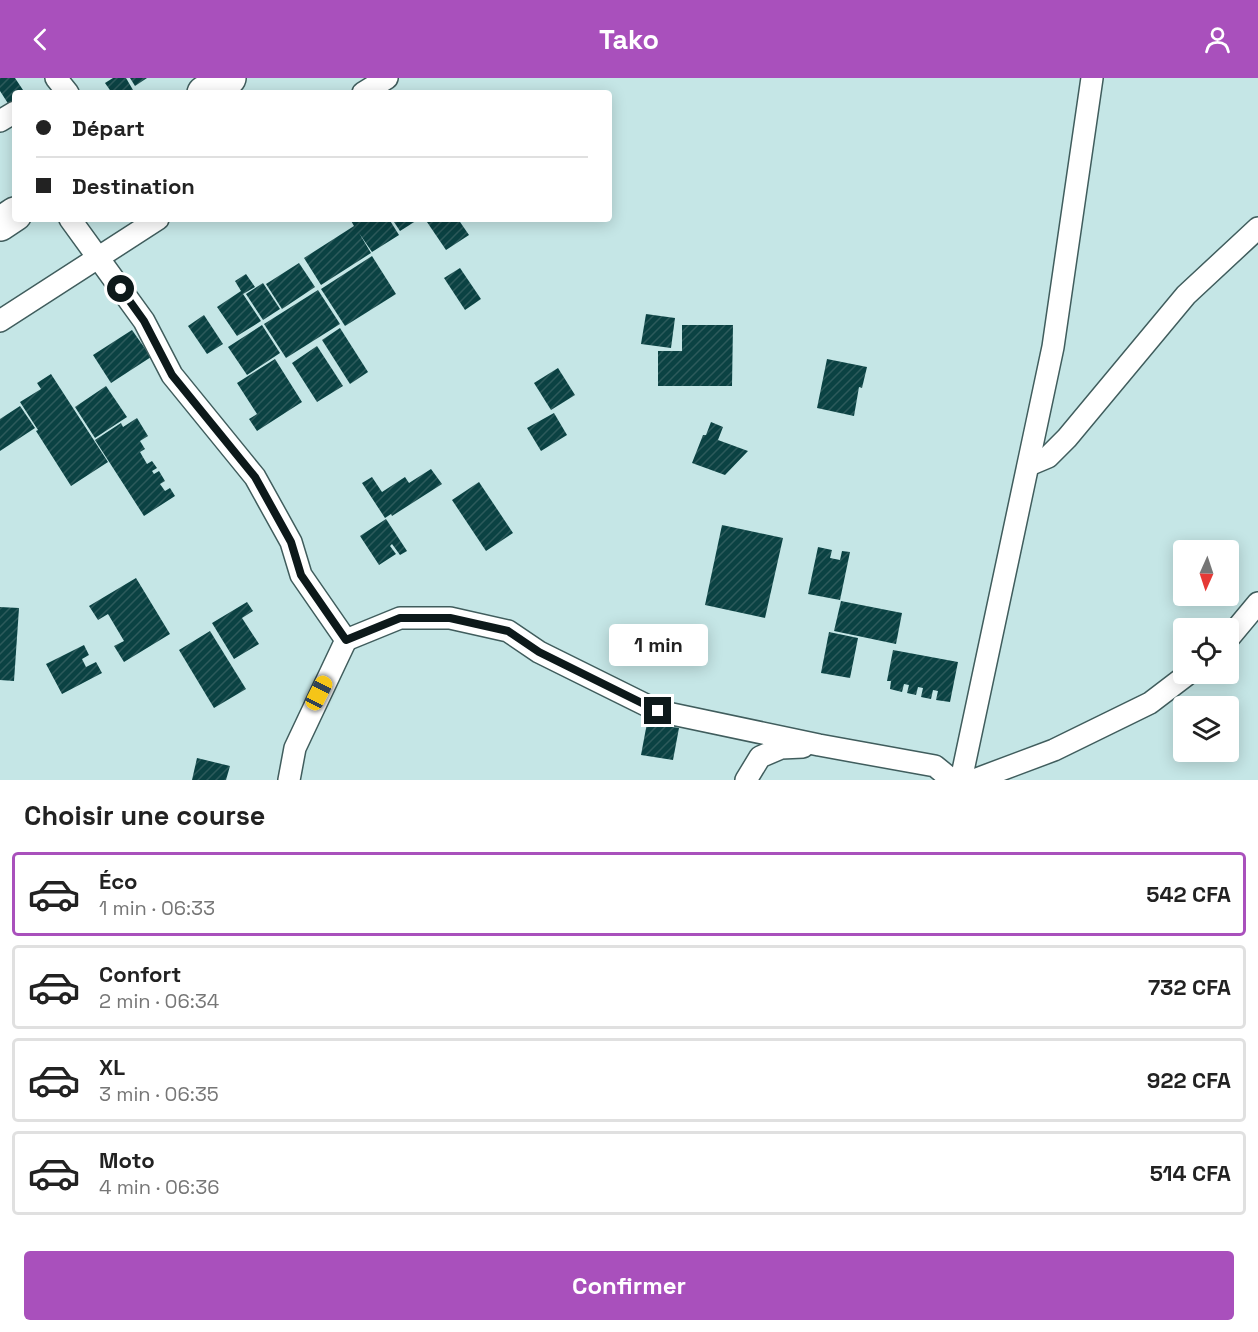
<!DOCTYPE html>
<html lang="fr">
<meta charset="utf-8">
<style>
body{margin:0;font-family:"Space Grotesk",sans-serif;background:#f6f6f6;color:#222;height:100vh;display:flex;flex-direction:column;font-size:22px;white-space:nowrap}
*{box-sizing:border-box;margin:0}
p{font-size:20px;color:#767676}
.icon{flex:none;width:33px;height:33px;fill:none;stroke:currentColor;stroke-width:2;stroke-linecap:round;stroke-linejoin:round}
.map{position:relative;height:702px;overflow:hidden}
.details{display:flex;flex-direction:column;background:#fff;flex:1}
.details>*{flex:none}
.hud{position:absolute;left:12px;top:12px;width:600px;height:132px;border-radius:6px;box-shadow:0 3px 15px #0003;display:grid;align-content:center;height:132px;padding:0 24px;background:#fff}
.needle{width:39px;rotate:183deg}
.tools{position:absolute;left:1173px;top:462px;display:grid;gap:12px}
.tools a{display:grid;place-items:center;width:66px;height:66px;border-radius:6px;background:#fff;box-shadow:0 3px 15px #0003;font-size:30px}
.end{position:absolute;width:27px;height:27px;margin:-14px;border:8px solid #0d191a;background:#fff;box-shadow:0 0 0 3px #fff}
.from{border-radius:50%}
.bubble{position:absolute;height:42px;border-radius:6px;background:#fff;box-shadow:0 3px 15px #0003;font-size:20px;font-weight:600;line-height:42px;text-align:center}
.car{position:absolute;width:18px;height:36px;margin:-18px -9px;border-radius:8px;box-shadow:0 0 4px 2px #0007;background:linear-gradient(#f5c518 24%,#345 0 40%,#f5c518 0 76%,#345 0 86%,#f5c518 0)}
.hud b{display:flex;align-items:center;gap:21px;height:57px;font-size:22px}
.hud b+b{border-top:2px solid #e0e0e0}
.hud i{width:15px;height:15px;background:#222}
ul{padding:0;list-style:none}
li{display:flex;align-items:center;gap:18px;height:84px;margin:0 12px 9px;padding:0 12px;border:3px solid #e0e0e0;border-radius:6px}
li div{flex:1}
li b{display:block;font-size:22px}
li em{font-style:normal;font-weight:600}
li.on{border-color:#a950bc}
li>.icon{width:54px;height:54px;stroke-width:1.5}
h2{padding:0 24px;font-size:27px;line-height:72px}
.primary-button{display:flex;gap:12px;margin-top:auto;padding:12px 24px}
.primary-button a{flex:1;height:69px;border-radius:6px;background:#a950bc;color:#fff;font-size:24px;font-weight:600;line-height:69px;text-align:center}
header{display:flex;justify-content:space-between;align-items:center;height:78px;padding:0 24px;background:#a950bc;color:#fff;font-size:27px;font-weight:600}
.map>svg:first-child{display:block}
.building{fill:url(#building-hatch)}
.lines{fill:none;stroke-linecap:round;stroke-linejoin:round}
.street-casing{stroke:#405d5d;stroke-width:24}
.primary-casing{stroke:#405d5d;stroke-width:36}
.street{stroke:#fff;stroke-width:21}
.primary{stroke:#fff;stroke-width:33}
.route{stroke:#0d191a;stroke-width:8}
</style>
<header><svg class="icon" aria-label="back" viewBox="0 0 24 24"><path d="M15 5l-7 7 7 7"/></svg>Tako<svg class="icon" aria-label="person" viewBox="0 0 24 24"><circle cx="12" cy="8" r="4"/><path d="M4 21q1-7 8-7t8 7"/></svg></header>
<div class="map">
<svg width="1258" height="702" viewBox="0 0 1258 702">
<defs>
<pattern id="building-hatch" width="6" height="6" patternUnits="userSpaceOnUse" patternTransform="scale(1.5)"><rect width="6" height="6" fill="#0b4243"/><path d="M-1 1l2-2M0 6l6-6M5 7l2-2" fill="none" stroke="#2d5a5b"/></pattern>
</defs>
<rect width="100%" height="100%" fill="#c5e6e6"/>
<g class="building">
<polygon points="0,0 15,0 25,15 15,15 15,23 9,27 0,13"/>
<polygon points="113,0 126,0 133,12 128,15 112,15 105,5"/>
<polygon points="130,0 147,0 135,8"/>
<polygon points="350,141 389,141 399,157 372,174 359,155 371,175 321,207 304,180 354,148"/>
<polygon points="392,141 419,141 400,153"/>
<polygon points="431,141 458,141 469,157 446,172 427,144"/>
<polygon points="372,178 396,216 345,248 321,211"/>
<polygon points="299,185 315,209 282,231 266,206"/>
<polygon points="460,190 481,221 465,232 444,200"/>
<polygon points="246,196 255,209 243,216 261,243 237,258 217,229 241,213 235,203"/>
<polygon points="263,205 280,231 263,242 246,216"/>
<polygon points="318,212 340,246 286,280 264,246"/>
<polygon points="646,236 675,240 671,270 641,266"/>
<polygon points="204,237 223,266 207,276 188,248"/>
<polygon points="262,247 280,275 247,297 228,269"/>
<polygon points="682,247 733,247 732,308 658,308 658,273 682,273"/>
<polygon points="340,250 368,294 350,306 322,262"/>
<polygon points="132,252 151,279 111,305 93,277"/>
<polygon points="317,268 343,308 317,324 292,285"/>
<polygon points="275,281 302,324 257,353 249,341 257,336 237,305"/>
<polygon points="827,281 867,289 862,310 859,309 854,338 817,330"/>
<polygon points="558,290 575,317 551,332 534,305"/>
<polygon points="51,296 108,384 71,408 36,353 38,352 20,324 41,311 37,305"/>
<polygon points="106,308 127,339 95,360 75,329"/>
<polygon points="20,328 35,350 0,373 0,341"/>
<polygon points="554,335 567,357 541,373 527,350"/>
<polygon points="137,340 148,358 140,363 145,371 140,374 147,386 152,383 157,390 152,393 154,396 159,393 165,403 160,406 165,413 170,410 175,418 144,438 95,362 121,345 123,349"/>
<polygon points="711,344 723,349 718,362 748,373 725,397 692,385 703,357 706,357"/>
<polygon points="431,391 442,406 392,438 391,436 385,440 362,405 372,399 382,414 405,399 409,405"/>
<polygon points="479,404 513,455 486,473 452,422"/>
<polygon points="386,441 407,473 400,477 392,466 390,468 396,476 379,487 360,458"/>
<polygon points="722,447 783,460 765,540 705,527"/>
<polygon points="818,469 832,472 830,480 840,482 842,473 850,474 840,522 808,516"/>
<polygon points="136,500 170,556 124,584 114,568 124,563 108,536 98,542 89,528"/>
<polygon points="841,523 902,535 896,566 834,553"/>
<polygon points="247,524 253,533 242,540 259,566 234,581 212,545"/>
<polygon points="0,529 19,530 14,603 0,602"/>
<polygon points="210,553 246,611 214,630 179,572"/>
<polygon points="829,554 858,560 850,600 821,595"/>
<polygon points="84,567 89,577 82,581 86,589 96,584 102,595 62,616 46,586"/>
<polygon points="893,572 958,584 950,624 936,622 938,613 933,612 931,621 921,619 923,610 918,609 916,617 907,615 909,607 904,606 902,614 890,611 891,603 887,603"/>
<polygon points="647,645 679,650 673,682 641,677"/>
<polygon points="197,680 230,688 226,702 192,702"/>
</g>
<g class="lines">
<defs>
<g id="street">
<polyline points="56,0 68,15"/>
<polyline points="363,15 387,0"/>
<polyline points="0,43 15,34"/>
<polyline points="70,141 144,243 172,297 255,399 291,464 301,497 346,562 295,670 289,702"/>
<polyline points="0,243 158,141"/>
<polyline points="1029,387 1048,379 1067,360 1186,217 1258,150"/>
<polyline points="1228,561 1258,525"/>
<polyline points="346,562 400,540 450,540 508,553 539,574 658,633 819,667 935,688 952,702"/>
<polyline points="746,702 760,679 781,670 803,669"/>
<polyline points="961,702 1053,269 1092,0"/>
<polyline points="974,702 1054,672 1150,625 1188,596"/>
</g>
<g id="primary">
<polyline points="204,15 229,0"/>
<polyline points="0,146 15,136"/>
</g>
</defs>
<use href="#street" class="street-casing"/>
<use href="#primary" class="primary-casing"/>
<use href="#street" class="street"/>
<use href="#primary" class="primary"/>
</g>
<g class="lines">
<polyline class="route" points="121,211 144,243 172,297 255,399 291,464 301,497 346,562 400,540 450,540 508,553 539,574 658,633"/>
</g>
</svg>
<div class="tools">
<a><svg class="needle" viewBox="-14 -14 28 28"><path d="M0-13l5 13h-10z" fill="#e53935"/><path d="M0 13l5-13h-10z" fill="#767676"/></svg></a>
<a><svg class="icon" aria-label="locate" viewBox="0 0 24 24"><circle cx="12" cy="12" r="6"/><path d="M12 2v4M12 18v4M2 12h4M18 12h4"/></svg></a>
<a><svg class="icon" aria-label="layers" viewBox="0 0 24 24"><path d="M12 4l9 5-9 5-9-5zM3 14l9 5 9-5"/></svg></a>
</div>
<i class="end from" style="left:121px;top:211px"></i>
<i class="end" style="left:658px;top:633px"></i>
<div class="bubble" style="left:609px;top:546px;width:99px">1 min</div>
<i class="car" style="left:319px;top:615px;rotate:27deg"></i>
<div class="hud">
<b><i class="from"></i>Départ</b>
<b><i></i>Destination</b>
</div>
</div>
<section class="details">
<h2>Choisir une course</h2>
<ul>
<li class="on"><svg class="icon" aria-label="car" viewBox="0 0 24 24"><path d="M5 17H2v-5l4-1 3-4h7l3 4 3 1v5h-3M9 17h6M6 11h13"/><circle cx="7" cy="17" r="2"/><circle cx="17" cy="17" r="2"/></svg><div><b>Éco</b><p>1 min · 06:33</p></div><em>542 CFA</em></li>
<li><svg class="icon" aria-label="car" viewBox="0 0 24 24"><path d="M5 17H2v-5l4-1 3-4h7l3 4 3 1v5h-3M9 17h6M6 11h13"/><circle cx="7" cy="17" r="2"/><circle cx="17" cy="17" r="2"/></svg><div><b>Confort</b><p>2 min · 06:34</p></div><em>732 CFA</em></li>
<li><svg class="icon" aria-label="car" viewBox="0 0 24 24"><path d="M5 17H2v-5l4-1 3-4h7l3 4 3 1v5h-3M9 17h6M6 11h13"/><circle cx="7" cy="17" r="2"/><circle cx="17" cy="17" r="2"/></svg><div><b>XL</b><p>3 min · 06:35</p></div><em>922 CFA</em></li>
<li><svg class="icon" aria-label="car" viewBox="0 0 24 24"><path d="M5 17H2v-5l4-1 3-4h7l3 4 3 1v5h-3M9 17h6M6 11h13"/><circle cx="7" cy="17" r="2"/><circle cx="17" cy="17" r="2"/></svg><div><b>Moto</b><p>4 min · 06:36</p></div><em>514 CFA</em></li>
</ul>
<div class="primary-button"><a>Confirmer</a></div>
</section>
